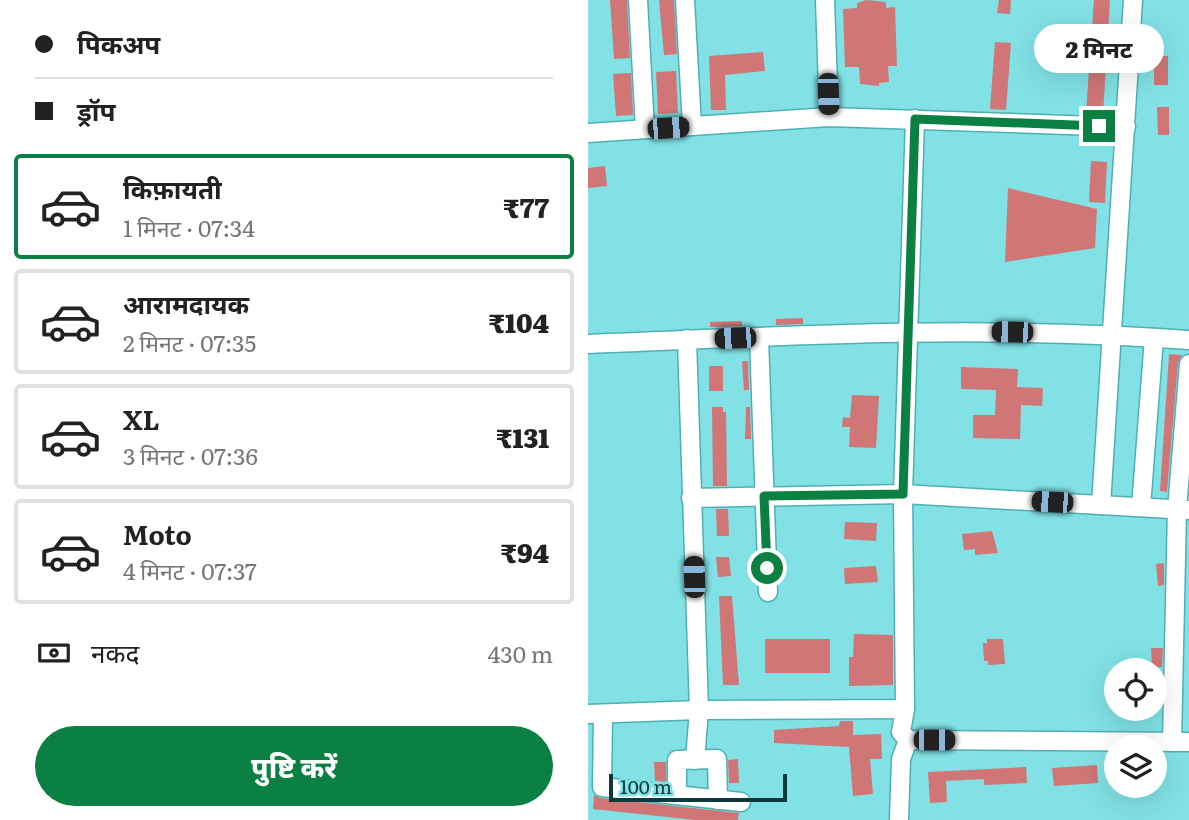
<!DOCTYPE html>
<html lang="hi">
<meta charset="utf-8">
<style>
body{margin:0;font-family:Literata,"Noto Sans Devanagari",serif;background:#f6f6f6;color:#222;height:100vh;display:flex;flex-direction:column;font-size:26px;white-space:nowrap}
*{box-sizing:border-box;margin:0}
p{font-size:23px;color:#767676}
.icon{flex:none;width:38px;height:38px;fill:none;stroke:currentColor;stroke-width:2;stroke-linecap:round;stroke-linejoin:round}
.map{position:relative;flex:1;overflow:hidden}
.drawer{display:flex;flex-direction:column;background:#fff;width:588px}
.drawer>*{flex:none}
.hud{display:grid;align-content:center;height:154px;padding:0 35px;background:#fff}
.fabs{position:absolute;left:516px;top:658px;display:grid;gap:14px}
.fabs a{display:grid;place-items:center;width:63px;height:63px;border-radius:50%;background:#fff;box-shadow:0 7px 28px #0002;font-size:35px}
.scale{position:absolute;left:21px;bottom:18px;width:178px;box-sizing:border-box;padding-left:7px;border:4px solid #0e393b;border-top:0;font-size:19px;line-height:24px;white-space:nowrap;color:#0e393b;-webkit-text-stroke:5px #81e1e5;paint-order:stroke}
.end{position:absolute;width:32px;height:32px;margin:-16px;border:9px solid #0b8043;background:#fff;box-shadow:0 0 0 4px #fff}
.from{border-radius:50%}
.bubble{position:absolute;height:49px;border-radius:24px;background:#fff;box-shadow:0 7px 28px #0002;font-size:23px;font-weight:800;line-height:49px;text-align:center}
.car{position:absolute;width:21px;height:42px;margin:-21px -10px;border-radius:9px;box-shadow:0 0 5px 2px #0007;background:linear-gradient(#222 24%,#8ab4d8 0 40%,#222 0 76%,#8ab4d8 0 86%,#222 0)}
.hud b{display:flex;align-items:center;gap:24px;height:66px;font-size:26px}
.hud b+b{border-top:2px solid #e0e0e0}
.hud i{width:18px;height:18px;background:#222}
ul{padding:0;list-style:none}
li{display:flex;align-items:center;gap:21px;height:105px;margin:0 14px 10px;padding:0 21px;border:4px solid #e0e0e0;border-radius:7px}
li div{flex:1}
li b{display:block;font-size:26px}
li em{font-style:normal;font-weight:800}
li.on{border-color:#0b8043}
li>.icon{width:63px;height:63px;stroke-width:1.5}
.pay{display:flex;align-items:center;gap:18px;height:77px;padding:0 35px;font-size:26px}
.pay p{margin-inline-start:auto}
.primary-button{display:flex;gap:14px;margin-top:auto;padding:14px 35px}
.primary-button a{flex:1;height:80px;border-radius:42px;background:#0b8043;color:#fff;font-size:28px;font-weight:800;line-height:80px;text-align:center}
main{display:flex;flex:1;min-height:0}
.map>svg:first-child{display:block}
.building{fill:#d07677}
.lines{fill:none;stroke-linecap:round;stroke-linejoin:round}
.minor-casing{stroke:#4eb0b5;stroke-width:21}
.minor{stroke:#fff;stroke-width:18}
.route{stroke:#0b8043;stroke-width:9}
</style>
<main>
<section class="drawer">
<div class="hud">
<b><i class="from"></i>पिकअप</b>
<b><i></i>ड्रॉप</b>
</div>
<ul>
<li class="on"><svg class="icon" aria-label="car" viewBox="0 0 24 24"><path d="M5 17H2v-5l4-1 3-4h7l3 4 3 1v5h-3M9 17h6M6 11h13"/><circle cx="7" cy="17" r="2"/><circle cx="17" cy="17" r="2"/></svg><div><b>किफ़ायती</b><p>1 मिनट · 07:34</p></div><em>₹77</em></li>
<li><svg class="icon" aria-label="car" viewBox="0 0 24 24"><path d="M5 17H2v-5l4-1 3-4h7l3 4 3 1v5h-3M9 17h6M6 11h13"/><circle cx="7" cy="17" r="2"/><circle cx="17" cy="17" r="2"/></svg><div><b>आरामदायक</b><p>2 मिनट · 07:35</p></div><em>₹104</em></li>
<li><svg class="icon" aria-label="car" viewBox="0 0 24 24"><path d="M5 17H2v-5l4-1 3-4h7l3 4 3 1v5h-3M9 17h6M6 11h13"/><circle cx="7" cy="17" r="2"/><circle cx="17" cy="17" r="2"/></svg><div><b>XL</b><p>3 मिनट · 07:36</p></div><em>₹131</em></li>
<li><svg class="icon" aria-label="car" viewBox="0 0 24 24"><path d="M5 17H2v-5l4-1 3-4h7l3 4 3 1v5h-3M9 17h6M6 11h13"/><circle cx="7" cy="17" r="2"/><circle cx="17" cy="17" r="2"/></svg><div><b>Moto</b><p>4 मिनट · 07:37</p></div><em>₹94</em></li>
</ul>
<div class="pay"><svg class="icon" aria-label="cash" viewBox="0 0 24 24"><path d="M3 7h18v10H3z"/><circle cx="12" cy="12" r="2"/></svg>नकद<p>430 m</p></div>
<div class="primary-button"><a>पुष्टि करें</a></div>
</section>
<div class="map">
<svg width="601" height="820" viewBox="0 0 601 820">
<rect width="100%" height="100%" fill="#81e1e5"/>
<g class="building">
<polygon points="22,0 39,0 42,58 26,59"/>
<polygon points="71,0 86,0 89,54 76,55"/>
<polygon points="278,0 298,2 298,8 307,7 309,66 300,66 301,82 291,83 291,86 272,84 271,67 257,67 255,9 269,8 269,3"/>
<polygon points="411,0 423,0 422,14 409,13"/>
<polygon points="506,0 522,0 515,114 498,113"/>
<polygon points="407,42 423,43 418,110 402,109"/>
<polygon points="175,52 177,71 137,75 138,110 123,110 121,56"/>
<rect x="566" y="56" width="14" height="29"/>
<polygon points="88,71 90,113 70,114 68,72"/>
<polygon points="43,73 45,115 28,116 25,74"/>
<polygon points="569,107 581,107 581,135 570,135"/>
<polygon points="503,161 519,162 517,203 501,202"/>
<polygon points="17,166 19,186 0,188 0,168"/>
<polygon points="420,188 509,209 507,248 417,262"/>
<polygon points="215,318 215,324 188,325 188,319"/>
<polygon points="154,321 154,326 122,327 122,322"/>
<polygon points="581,354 594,355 590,363 579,492 572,491"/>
<polygon points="154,361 160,361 161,390 156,390"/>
<rect x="121" y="366" width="14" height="25"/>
<polygon points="373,367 430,369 429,387 455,388 454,406 433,405 432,439 385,438 385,415 407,415 408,390 373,389"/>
<polygon points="264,395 291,396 288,448 261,447 262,427 254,427 255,417 262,418"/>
<polygon points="124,407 135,407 135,412 138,412 139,486 125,486"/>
<polygon points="158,407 162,407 163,439 157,439"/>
<polygon points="128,509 140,509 141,536 129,536"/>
<polygon points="257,522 289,523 288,541 256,539"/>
<polygon points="404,531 410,553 387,555 387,549 376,550 374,534"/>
<polygon points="128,557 141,557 143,576 130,577"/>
<polygon points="576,563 576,585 570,586 568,564"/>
<polygon points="288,566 290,582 257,584 256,568"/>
<polygon points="131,596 144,596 151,685 135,685"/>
<polygon points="266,634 305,635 305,685 261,686 261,657 265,657"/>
<rect x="177" y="639" width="65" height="34"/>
<polygon points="399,639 415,639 417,664 400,665 400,661 396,661 395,643 399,643"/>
<polygon points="563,648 575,648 574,667 564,668"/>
<polygon points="567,676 574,676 573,707 567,707"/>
<polygon points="252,721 265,721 265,735 293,734 294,759 282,759 285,794 265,796 261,747 186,743 186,730 251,726"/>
<polygon points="150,759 151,783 141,783 140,760"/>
<polygon points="66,762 78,762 78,782 67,781"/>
<polygon points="509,765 510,783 466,786 464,768"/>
<polygon points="438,767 439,783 396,785 396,779 358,781 359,802 342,803 340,772"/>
<polygon points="6,795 13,798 151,813 150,820 107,820 5,809"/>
</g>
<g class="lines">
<defs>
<g id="minor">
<polyline points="50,0 57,129"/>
<polyline points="97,0 104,126"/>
<polyline points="237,0 241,117"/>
<polyline points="327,119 315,494 601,510"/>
<polyline points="0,133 241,117 538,127"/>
<polyline points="171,338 180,592"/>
<polyline points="99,339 111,710 107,760"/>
<path d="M0,344C200,335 401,325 601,340"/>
<polyline points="513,505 545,0"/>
<polyline points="553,507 566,338"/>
<polyline points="317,709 313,732 320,740 601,742"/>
<polyline points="0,714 111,710 317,709 315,494 103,498"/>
<polyline points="15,714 14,787 153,802"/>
<polyline points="584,742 589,509 601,364"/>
<polyline points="89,795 89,760 129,759 130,800"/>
<polyline points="311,820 313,759 320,740"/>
</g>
</defs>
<use href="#minor" class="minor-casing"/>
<use href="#minor" class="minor"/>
</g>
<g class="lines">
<polyline class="route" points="179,568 176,496 315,494 327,119 511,126"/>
</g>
</svg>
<div class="fabs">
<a><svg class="icon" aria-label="locate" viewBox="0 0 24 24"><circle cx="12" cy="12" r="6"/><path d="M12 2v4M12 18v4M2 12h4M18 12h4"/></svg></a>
<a><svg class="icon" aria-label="layers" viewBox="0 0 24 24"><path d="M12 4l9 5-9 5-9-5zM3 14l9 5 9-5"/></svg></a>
</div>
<div class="scale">100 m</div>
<i class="end from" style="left:179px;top:568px"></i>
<i class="end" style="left:511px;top:126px"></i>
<div class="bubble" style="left:446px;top:24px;width:130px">2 मिनट</div>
<i class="car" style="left:240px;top:94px;rotate:178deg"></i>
<i class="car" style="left:80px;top:128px;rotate:86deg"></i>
<i class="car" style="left:424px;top:332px;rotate:271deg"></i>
<i class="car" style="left:147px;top:338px;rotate:268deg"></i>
<i class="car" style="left:464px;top:502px;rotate:273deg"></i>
<i class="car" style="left:106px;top:577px;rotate:358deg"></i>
<i class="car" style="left:346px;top:740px;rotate:90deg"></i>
</div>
</main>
